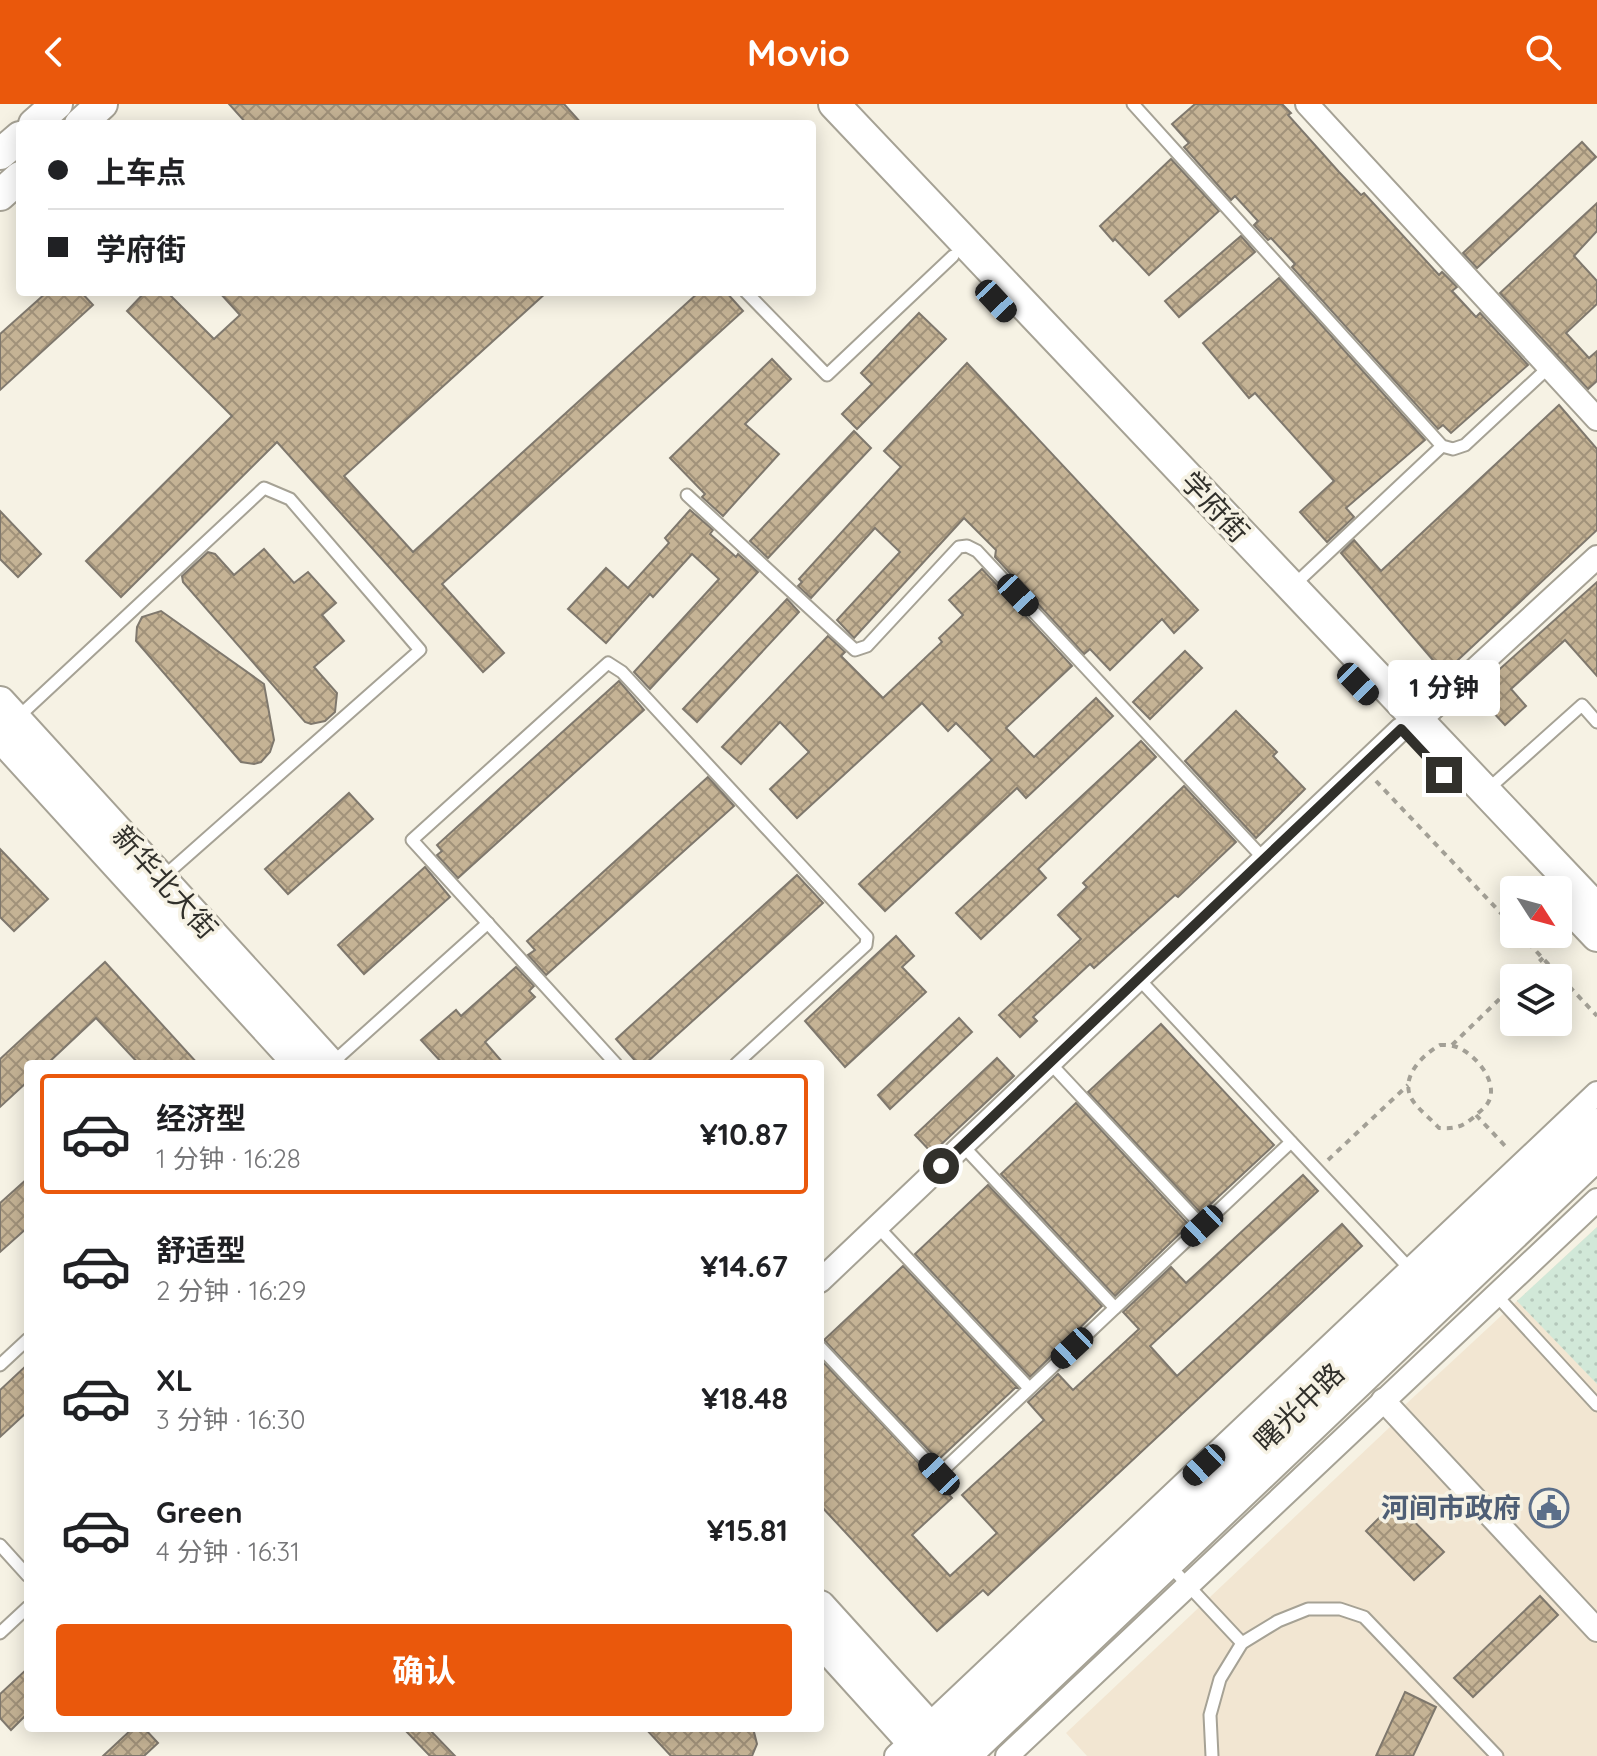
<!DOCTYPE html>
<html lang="zh">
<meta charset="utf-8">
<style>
body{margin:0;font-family:Quicksand,"Noto Sans SC",sans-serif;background:#f2f2f2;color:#202124;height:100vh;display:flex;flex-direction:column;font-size:30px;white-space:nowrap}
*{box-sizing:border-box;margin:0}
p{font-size:26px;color:#757577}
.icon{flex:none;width:44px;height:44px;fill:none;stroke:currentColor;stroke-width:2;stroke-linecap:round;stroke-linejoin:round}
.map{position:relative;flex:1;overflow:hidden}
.side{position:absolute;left:24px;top:956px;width:800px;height:672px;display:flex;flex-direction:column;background:#fff;border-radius:8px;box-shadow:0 4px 20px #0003}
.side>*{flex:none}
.hud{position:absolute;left:16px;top:16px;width:800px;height:176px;border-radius:8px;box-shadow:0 4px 20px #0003;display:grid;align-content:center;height:176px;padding:0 32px;background:#fff}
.needle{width:52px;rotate:126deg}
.fabs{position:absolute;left:1500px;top:772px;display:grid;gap:16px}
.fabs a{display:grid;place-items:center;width:72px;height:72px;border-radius:8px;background:#fff;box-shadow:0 4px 20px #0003;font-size:40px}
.end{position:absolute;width:36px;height:36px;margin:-18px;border:10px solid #31302b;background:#fff;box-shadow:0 0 0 4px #fff}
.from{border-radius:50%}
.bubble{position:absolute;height:56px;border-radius:8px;background:#fff;box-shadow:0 4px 20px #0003;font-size:26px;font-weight:700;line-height:56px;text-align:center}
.car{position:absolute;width:24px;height:48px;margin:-24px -12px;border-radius:10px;box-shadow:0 0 6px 2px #0007;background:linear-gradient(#222 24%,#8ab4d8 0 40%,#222 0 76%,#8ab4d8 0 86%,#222 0)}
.hud b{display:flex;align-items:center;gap:28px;height:76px;font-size:30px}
.hud b+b{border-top:2px solid #e0e0e0}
.hud i{width:20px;height:20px;background:#202124}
ul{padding:14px 0 0;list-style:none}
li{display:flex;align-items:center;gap:24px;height:120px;margin:0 16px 12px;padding:0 16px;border:4px solid transparent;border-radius:8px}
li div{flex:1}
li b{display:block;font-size:30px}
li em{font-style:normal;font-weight:700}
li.active{border-color:#ea580c}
li>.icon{width:72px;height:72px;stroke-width:1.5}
.primary-button{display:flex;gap:16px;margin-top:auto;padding:16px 32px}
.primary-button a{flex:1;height:92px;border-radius:8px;background:#ea580c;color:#fff;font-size:32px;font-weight:700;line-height:92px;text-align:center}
header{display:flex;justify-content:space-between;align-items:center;height:104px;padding:0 32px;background:#ea580c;color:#fff;font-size:36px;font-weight:700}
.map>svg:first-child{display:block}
.commercial{fill:#f2e6d2}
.grass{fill:url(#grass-dots)}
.building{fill:url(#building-cross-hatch);stroke:#7f786d;stroke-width:2}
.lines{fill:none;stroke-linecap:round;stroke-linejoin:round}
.lane-casing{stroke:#a6a295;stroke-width:15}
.street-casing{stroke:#a6a295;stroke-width:26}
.secondary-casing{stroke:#a6a295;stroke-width:34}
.path{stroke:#a3a096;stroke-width:4;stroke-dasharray:6 6;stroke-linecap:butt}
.lane{stroke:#fff;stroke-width:11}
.street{stroke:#fff;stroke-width:22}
.secondary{stroke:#fff;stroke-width:30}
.route{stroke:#31302b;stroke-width:10}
.labels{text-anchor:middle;stroke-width:7;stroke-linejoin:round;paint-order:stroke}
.street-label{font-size:28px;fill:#31302b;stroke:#f6f2e4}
.service-label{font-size:28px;font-weight:bold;fill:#4e5e75;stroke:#f6f2e4;text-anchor:end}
</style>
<header><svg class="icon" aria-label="back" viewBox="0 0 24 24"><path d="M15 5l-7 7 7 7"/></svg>Movio<svg class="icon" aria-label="search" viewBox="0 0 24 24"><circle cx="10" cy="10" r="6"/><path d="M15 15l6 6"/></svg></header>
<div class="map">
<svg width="1597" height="1652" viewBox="0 0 1597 1652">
<defs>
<pattern id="grass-dots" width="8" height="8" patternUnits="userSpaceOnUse" patternTransform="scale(2)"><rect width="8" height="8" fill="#d1e8d8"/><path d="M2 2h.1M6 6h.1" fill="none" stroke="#b4c7ba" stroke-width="1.8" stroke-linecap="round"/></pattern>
<pattern id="building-cross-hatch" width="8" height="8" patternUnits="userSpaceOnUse" patternTransform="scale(2)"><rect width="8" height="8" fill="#c5b395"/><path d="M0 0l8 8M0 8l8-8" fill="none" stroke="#a1927a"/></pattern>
</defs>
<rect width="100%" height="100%" fill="#f6f2e4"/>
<g class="commercial">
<polygon points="1597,1123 1597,1508 1405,1301"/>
<polygon points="1391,1322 1597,1540 1597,1652 1087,1652 1066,1629"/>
</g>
<polygon class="grass" points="1597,1123 1597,1280 1517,1197"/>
<g class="building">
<polygon points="229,0 564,0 582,20 247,20"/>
<polygon points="1195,0 1282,0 1291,9 1288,11 1339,68 1361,91 1364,89 1439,171 1442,168 1457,183 1452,187 1476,213 1480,209 1528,261 1451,329 1443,321 1438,325 1292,163 1295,160 1271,134 1268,136 1254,121 1258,117 1235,92 1231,96 1184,43 1189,39 1172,20"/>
<polygon points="1582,38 1596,53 1477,164 1463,149"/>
<polygon points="1171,55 1219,107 1149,171 1115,135 1113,137 1100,122"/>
<polygon points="1597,99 1597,127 1574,152 1597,177 1597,200 1566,229 1589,254 1597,247 1597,277 1588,285 1500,189"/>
<polygon points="1241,132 1255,148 1179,213 1165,197"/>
<polygon points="1279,174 1425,336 1346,404 1354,413 1327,438 1300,408 1334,377 1255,289 1249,294 1203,239"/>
<polygon points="47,188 81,188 93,201 0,286 0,230"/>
<polygon points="145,188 167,188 214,235 240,211 219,188 547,188 344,372 413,448 699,188 726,188 743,207 442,480 504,549 483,568 277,338 121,493 86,457 232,312 127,207"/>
<polygon points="919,209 946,235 857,325 842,310 872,280 861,269"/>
<polygon points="772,255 791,275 745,320 779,350 723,412 702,393 705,390 670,354"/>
<polygon points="967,259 1198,506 1174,529 1162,515 1110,566 1090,545 1084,550 995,453 996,446 964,414 854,534 837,516 900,448 875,424 811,494 798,482 802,478 799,475 901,363 884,347"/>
<polygon points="1559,301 1597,345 1597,426 1444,569 1341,449 1354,436 1381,467"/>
<polygon points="854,327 871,344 768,454 750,437"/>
<polygon points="690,406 713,426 710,430 736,453 738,450 758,468 650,585 634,568 719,475 692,450 653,493 650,490 606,539 568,505 606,464 628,484 669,439 665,434"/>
<polygon points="0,407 41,450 18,473 0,455"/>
<polygon points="264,445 294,479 308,468 336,499 322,511 344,537 314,563 337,589 335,608 325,617 311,620 305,618 183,478 182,472 208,448 215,450 234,471"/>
<polygon points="982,465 1072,562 1006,624 1034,653 1096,594 1113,612 1026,694 1017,684 885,807 859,780 992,656 956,619 948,627 922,599 797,714 770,685 809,648 780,618 741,660 722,643 828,532 845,548 841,552 883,594 942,538 939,534 963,511 949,496"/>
<polygon points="1597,478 1597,572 1565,536 1511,585 1526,602 1505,621 1474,588"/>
<polygon points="787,495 799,508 697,618 683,605"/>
<polygon points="161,507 264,580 274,636 270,648 261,658 254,660 241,658 136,537 137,523 142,513"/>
<polygon points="1185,547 1202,564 1150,615 1133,598"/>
<polygon points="619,577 644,606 458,774 437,751 442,747 437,741"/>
<polygon points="1236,607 1277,648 1273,652 1305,685 1256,734 1185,657"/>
<polygon points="1141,637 1156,653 1038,765 1046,774 981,835 956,809"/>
<polygon points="708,673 734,702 546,871 528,851 535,846 527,837"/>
<polygon points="1184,682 1236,738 1178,793 1175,791 1094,864 1090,860 1033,913 1037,917 1020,933 999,911 1081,835 1058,811 1087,783 1083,779"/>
<polygon points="349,689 373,715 288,790 265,765"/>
<polygon points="0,745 48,795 14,827 0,813"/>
<polygon points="425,763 450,793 364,870 338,841"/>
<polygon points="797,771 823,799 645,960 638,960 616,935"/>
<polygon points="896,832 914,852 902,863 926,888 845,963 805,917"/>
<polygon points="105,858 198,960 139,960 96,914 47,960 28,960 28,977 0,1003 0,955"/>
<polygon points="516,863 534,882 529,887 535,893 485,938 504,960 443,960 421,936 456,906 461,912"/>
<polygon points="959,914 972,928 890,1005 878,991"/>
<polygon points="1161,920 1274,1041 1201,1109 1088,988"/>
<polygon points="997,954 1014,972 932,1049 915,1031"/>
<polygon points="1076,999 1189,1121 1115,1192 1001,1070"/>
<polygon points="1303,1071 1318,1087 1150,1242 1177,1272 1342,1120 1362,1142 988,1491 983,1486 937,1527 820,1401 820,1255 952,1394 912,1431 950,1472 997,1429 962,1391 1044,1316 1028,1298 1058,1270 1073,1286 1139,1225 1123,1208 1171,1163 1186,1179"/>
<polygon points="28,1074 28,1123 0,1148 0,1099"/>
<polygon points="988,1081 1102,1202 1030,1273 915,1150"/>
<polygon points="903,1162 1018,1284 1015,1284 938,1356 824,1236"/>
<polygon points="28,1260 28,1307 0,1333 0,1286"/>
<polygon points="1395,1398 1444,1448 1414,1476 1366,1427"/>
<polygon points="1540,1492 1558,1511 1473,1593 1454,1574"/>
<polygon points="28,1564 28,1609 11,1626 0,1614 0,1590"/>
<polygon points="1405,1588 1436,1603 1413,1652 1376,1652"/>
<polygon points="133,1624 144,1624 158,1639 144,1652 103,1652"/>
<polygon points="403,1624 428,1624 455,1652 430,1652"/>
<polygon points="645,1624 753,1624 757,1640 752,1652 671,1652"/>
</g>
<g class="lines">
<defs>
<g id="lane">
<polyline points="1133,0 1442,342 1453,345 1465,341 1549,263"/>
<polyline points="746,188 827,271 953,152"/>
<polyline points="687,391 855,546 867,542 959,443 967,442 977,447 1264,755"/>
<polyline points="1294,481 1442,342"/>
<polyline points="16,615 264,384 290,395 420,546 162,774"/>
<polyline points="1486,687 1582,601 1597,618"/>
<polyline points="1138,874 1411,1166"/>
<polyline points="1050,959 1202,1122"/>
<polyline points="331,960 488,819"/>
<polyline points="616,960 412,736 608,559 622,568 867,833 866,841 736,960"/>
<polyline points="963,1042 1115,1204"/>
<polyline points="878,1123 1029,1284"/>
<polyline points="1496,1191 1597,1301"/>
<polyline points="820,1243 939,1370 1291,1038"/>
<polyline points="0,1261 28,1235"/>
<polyline points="0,1441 28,1472"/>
<polyline points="1169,1461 1242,1539"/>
<polyline points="0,1529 28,1503"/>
<polyline points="1212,1652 1210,1611 1220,1575 1242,1539 1278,1517 1308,1505 1340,1505 1364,1513 1497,1652"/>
</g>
<g id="street">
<polyline points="1307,0 1597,315"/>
<polyline points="1419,617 1597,453"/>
<polyline points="820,1177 1401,625"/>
<polyline points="1383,1296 1597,1526"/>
<polyline points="896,1652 1597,989"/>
<polyline points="1007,1652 1597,1096"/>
</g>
<g id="secondary">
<polyline points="834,0 1597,805"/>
<polyline points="34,20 57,0"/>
<polyline points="80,20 102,0"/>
<polyline points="0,50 20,33"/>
<polyline points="0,91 20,73"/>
<polyline points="0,598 330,960"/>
<polyline points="0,632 299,960"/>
<polyline points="1562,795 1597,832"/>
<polyline points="820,1502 956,1652"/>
<polyline points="820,1536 925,1652"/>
<polyline points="932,1652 1597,1020"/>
<polyline points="965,1652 1597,1051"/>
</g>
</defs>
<use href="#lane" class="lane-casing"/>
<use href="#street" class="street-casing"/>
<use href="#secondary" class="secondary-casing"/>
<g class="path">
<polyline points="1376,677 1514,823"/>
<polyline points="1520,830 1597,912"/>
<polyline points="1522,874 1543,854"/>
<path d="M1440,941C1446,941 1453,941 1459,944C1475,951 1496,975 1490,994C1488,1002 1480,1007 1474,1013C1462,1023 1455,1025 1439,1024C1431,1015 1420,1007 1413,997C1398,975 1422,951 1440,941Z"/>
<polyline points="1452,941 1514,881"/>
<polyline points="1476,1011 1507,1044"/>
<polyline points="1328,1056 1408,981"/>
</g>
<use href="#lane" class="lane"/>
<use href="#street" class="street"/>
<use href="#secondary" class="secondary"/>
</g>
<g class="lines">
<polyline class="route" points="941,1062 1401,625 1444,671"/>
</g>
<defs>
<symbol id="civic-ring" viewBox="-11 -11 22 22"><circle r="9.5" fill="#f6f2e4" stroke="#5c6f8a" stroke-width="1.5"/><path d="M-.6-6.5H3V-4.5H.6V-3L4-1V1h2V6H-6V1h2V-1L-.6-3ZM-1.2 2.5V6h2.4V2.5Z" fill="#5c6f8a"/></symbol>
</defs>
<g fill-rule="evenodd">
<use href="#civic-ring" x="1527" y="1382" width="44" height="44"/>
</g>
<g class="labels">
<g class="street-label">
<text transform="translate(1215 403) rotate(47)" y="10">学府街</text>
<text transform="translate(165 778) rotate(48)" y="10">新华北大街</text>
<text transform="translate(1299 1303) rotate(-44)" y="10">曙光中路</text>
</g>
<g class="service-label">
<text x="1521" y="1414">河间市政府</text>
</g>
</g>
</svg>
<div class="fabs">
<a><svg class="needle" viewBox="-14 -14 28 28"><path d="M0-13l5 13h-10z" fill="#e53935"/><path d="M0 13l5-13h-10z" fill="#757577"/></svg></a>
<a><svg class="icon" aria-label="layers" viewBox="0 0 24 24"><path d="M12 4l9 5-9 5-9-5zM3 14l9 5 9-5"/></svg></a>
</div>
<i class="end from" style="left:941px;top:1062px"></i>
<i class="end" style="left:1444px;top:671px"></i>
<div class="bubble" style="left:1388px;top:556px;width:112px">1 分钟</div>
<i class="car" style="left:996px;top:197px;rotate:137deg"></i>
<i class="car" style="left:1018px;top:491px;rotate:137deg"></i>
<i class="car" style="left:1358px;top:580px;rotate:136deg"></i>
<i class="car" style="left:1202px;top:1122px;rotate:227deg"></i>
<i class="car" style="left:1072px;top:1244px;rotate:227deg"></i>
<i class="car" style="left:1204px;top:1361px;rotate:227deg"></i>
<i class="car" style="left:939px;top:1370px;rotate:317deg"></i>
<div class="hud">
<b><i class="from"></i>上车点</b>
<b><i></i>学府街</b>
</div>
<section class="side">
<ul>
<li class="active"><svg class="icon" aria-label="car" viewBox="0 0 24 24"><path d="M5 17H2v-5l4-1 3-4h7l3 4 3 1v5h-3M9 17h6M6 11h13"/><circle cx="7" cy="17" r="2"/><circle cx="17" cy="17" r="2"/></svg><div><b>经济型</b><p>1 分钟 · 16:28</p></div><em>¥10.87</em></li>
<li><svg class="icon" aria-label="car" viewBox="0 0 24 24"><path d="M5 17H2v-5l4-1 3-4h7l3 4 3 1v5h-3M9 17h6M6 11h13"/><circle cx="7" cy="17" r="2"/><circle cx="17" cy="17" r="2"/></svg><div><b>舒适型</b><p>2 分钟 · 16:29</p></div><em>¥14.67</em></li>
<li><svg class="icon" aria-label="car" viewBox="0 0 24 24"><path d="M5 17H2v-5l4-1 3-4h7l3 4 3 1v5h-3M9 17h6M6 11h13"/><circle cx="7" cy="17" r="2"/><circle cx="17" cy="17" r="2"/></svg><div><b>XL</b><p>3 分钟 · 16:30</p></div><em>¥18.48</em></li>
<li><svg class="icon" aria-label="car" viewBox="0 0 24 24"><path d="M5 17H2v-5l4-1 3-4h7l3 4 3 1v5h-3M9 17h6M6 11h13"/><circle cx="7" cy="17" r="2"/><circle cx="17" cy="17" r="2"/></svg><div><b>Green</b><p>4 分钟 · 16:31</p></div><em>¥15.81</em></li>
</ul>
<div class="primary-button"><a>确认</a></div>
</section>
</div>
